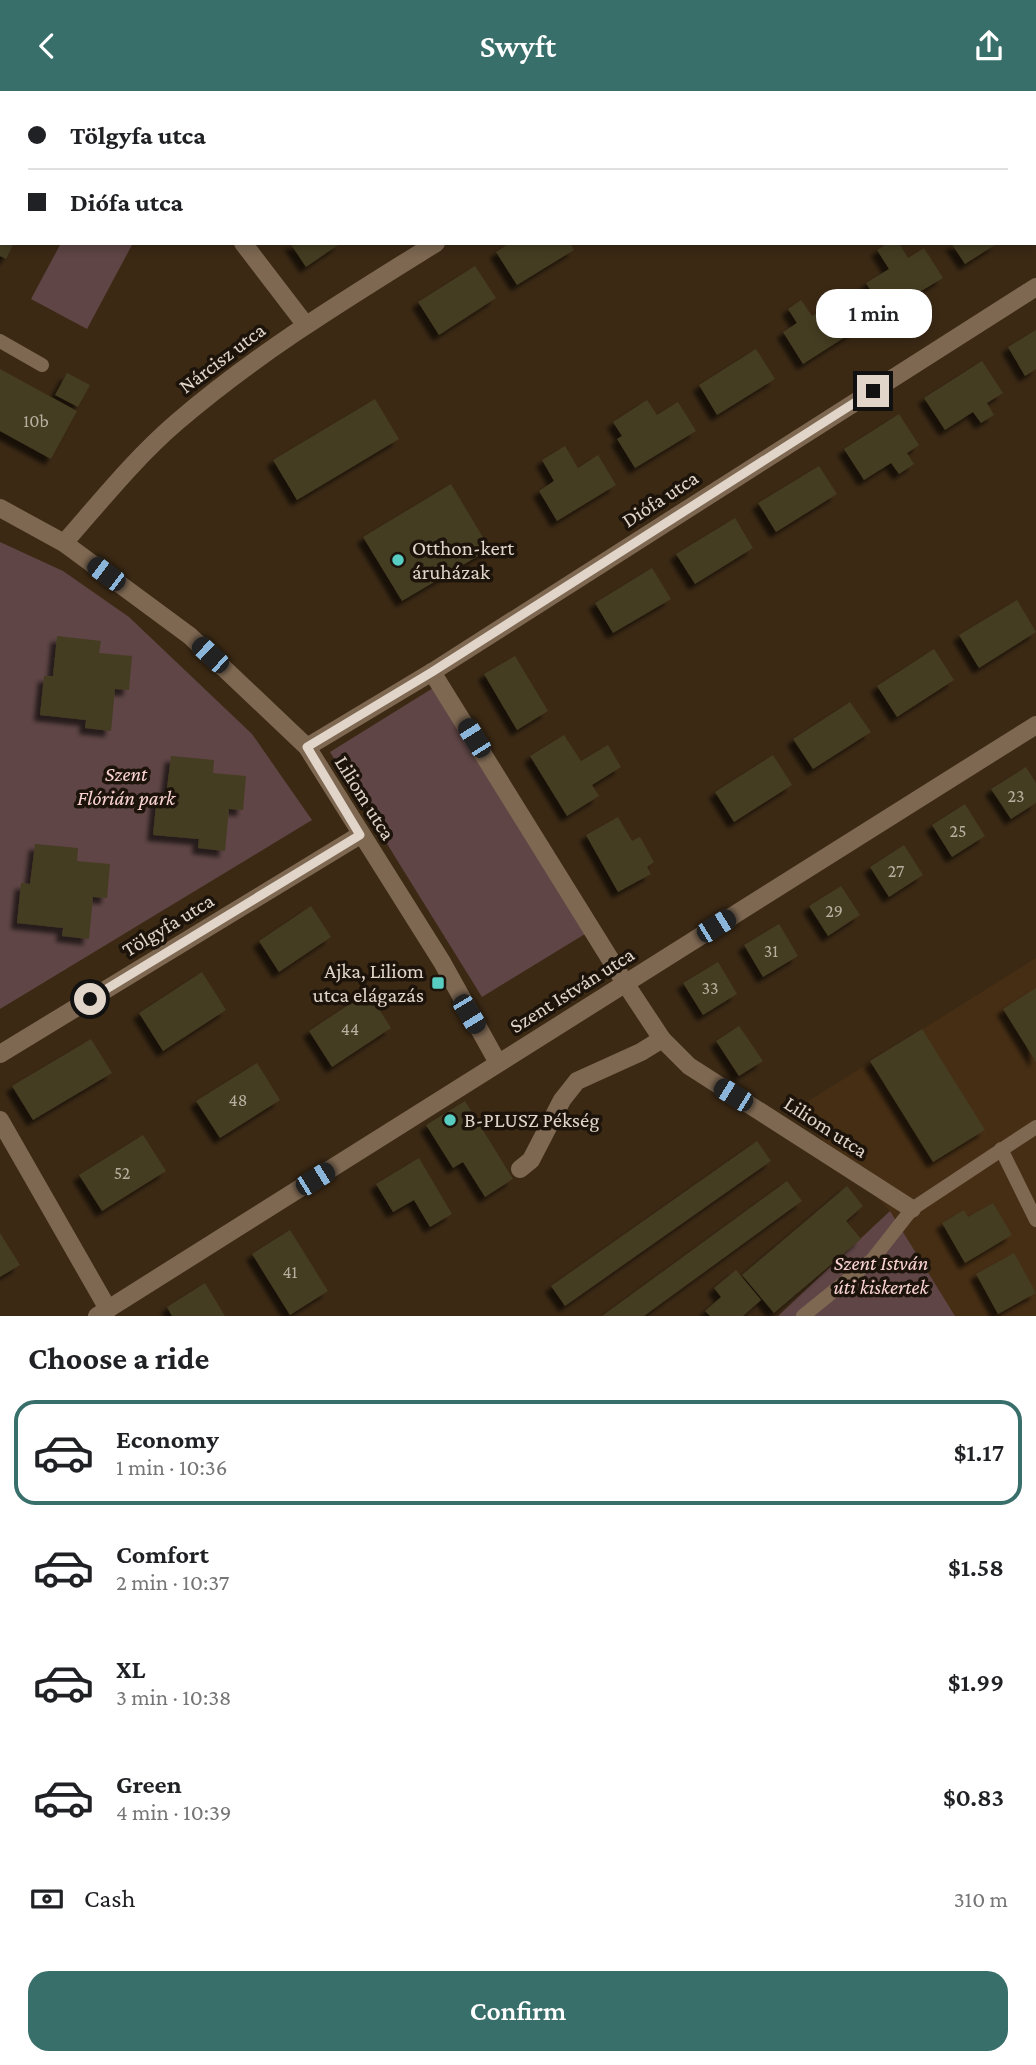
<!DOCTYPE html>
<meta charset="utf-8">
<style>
body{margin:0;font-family:"Crimson Pro",serif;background:#f6f6f6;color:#202124;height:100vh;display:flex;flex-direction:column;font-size:26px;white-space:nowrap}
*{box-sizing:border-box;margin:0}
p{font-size:23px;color:#757577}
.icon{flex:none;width:38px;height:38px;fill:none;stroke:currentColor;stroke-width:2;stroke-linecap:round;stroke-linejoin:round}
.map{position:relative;height:1225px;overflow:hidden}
.sheet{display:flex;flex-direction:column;background:#fff;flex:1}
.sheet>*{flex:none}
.banner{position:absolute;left:0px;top:0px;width:1036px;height:154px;box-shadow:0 4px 10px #0003;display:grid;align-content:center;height:154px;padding:0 28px;background:#fff}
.end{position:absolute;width:32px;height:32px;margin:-16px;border:9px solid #e1d5c9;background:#111;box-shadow:0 0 0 4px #111}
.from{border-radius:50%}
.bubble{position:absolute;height:49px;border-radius:21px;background:#fff;box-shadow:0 4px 10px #0003;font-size:23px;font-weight:600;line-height:49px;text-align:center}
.car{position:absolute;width:21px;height:42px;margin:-21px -10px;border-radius:9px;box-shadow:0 0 5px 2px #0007;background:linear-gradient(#222 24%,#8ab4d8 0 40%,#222 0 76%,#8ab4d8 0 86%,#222 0)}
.banner b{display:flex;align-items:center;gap:24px;height:66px;font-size:26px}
.banner b+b{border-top:2px solid #e0e0e0}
.banner i{width:18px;height:18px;background:#202124}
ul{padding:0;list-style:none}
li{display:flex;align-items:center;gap:21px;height:105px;margin:0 14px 10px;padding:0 14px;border:4px solid transparent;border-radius:21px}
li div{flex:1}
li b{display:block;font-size:26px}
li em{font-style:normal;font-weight:600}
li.active{border-color:#396f6b}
li>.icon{width:63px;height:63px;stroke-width:1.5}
h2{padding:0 28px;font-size:32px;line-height:84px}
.pay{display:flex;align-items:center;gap:18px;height:77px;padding:0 28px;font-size:26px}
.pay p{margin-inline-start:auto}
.cta{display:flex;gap:14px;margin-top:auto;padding:14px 28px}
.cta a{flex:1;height:80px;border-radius:21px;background:#396f6b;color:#fff;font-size:28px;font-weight:600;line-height:80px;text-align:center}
header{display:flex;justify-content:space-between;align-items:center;height:91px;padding:0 28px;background:#396f6b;color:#fff;font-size:32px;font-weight:600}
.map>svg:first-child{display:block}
.built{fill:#462e14}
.green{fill:#5f4545}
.building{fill:#453c22;filter:url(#shadow)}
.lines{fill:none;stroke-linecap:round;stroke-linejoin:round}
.lane{stroke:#7e6852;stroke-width:14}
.street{stroke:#7e6852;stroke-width:18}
.secondary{stroke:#7e6852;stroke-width:18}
.route{stroke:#e1d5c9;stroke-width:9}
.poi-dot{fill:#57cec1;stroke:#1c130b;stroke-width:2.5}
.labels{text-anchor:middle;stroke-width:7;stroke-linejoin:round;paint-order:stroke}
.number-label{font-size:18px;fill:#baaf9f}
.street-label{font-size:21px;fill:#e1d5c9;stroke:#1c130b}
.poi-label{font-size:21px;fill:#e1d5c9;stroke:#1c130b;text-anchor:start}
.park-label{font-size:21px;font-style:italic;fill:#fbd4d3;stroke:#1c130b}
</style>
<header><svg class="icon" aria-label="back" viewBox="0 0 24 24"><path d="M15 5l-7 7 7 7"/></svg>Swyft<svg class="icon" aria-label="share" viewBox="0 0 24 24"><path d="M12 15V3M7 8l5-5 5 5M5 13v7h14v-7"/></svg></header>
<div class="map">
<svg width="1036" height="1225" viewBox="0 0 1036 1225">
<defs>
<filter id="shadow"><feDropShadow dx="-6" dy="6" stdDeviation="2" flood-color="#0009"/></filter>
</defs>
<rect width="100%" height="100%" fill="#3b2914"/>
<polygon class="built" points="1036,867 1036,1225 955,1225 890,1120 794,1019"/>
<g class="green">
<polygon points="61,152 133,152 87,238 31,208"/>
<polygon points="0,451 63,480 129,526 252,643 312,729 0,918"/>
<polygon points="433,597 585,843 482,906 330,661"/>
<polygon points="890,1120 955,1225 778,1225"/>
</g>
<g class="building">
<polygon points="0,152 14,152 6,168 0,165"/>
<polygon points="290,152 341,152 306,176"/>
<polygon points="510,152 570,152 574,159 517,194 496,161"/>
<polygon points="888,152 899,152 908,167 924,157 943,187 884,222 866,192 889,178 877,159"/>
<polygon points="951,152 998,152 965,173"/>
<polygon points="475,175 496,207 439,244 418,211"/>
<polygon points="842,206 861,236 803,273 783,241 797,232 788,218 801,209 812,225"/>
<polygon points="1036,239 1036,278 1025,285 1008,256"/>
<polygon points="756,258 775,288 717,324 699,294"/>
<polygon points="982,270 1003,302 987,312 994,324 981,332 973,321 945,339 924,307"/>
<polygon points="0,278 77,320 51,368 0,340"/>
<polygon points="67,282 90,294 78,316 55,304"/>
<polygon points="375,308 399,348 297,409 273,369"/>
<polygon points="647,309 657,324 678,311 696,340 635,377 617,348 622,345 613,331"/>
<polygon points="899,323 919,354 907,362 914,373 899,383 891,372 864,389 844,358"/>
<polygon points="565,355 578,377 598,364 616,394 557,430 539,400 554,390 542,369"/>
<polygon points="819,375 837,403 776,441 758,412"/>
<polygon points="451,393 490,458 402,510 363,446"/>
<polygon points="735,427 753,457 695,493 676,463"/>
<polygon points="652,477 671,508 613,542 595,512"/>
<polygon points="1017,509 1036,541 979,577 959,544"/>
<polygon points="57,545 101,550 99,562 132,565 129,599 115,598 111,640 85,637 86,629 40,624 44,585 53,585"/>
<polygon points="934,558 954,589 897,626 877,595"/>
<polygon points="515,565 548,620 517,639 484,583"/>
<polygon points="850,611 871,641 813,678 793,648"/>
<polygon points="564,644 581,670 608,654 621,676 592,694 599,705 567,725 530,665"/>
<polygon points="773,664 792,694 734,731 715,701"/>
<polygon points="171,665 214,669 213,682 246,685 243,719 229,718 225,760 198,757 199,748 153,744 157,704 166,705"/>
<polygon points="1026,676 1036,692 1036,712 1011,728 991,698"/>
<polygon points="965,713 985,745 952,766 932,734"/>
<polygon points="618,726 632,750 640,746 654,771 647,776 651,783 618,801 586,744"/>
<polygon points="35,753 78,757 77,770 110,773 107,807 93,806 89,848 62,845 63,837 17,832 21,792 30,793"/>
<polygon points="904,754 923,784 889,806 870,776"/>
<polygon points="841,795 860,824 828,845 809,815"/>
<polygon points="311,815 331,846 279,881 259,850"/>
<polygon points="779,833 798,865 763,886 744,854"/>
<polygon points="718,871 737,903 703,924 683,892"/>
<polygon points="202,881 226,919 163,960 139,922"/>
<polygon points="1036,897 1036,971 1003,918"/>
<polygon points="368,901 391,937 332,976 309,940"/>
<polygon points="739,935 763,970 739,985 716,950"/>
<polygon points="922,938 985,1039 933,1071 870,970"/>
<polygon points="91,948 112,982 33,1029 12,995"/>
<polygon points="257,972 280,1009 220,1047 196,1010"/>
<polygon points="465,1010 513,1088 485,1106 463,1071 453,1077 426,1034"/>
<polygon points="143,1044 166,1080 102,1120 79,1084"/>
<polygon points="757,1050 771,1070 565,1215 551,1195"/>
<polygon points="419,1067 452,1123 430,1136 414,1109 393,1121 376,1093"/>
<polygon points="787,1090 802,1110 644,1225 602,1225"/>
<polygon points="847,1095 863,1115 846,1130 861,1148 774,1222 742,1184"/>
<polygon points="993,1112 1012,1144 965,1172 942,1132 964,1119 968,1126"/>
<polygon points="290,1139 328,1200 290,1224 252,1163"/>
<polygon points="0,1142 20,1174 0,1186"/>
<polygon points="1014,1162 1036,1202 998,1223 976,1183"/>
<polygon points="736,1179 761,1209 743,1225 710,1225 705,1220 721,1206 714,1197"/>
<polygon points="205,1192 225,1225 172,1225 167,1216"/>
</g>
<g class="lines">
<g class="lane">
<polyline points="0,250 42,274"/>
<polyline points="1001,1058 1036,1129"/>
<polyline points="803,1225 872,1169 912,1118 1036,1036"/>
</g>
<g class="street">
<polyline points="96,0 98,2"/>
<polyline points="595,0 596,2"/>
<polyline points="677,2 680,0"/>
<polyline points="243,152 305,233"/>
<polyline points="0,417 64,452 190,545 307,656 442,871 498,972"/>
<path d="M64,452C100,411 135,367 177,331C257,262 346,208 436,152"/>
<polyline points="432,581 625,892 662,948 689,975 912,1118"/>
<polyline points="307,656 432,581 1036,196"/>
<polyline points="0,963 360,744"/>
<polyline points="0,1029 108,1218"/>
<polyline points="520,1078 531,1069 562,1009 577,990 641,961 662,948"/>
</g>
<polyline class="secondary" points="97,1225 1036,634"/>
</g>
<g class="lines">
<polyline class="route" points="90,908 360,744 307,656 432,581 873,300"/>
</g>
<g class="poi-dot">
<circle cx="398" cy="469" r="7"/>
<rect x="431" y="885" width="14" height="14" rx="3.5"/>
<circle cx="450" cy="1029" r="7"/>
</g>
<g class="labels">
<g class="number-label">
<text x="36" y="336">10b</text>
<text x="1016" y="711">23</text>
<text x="958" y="746">25</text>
<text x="896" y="786">27</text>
<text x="834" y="826">29</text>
<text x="771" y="866">31</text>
<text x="710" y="903">33</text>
<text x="350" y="944">44</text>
<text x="238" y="1015">48</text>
<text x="122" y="1088">52</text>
<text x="290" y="1187">41</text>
</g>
<g class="street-label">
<text transform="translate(222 267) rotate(-37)" y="7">Nárcisz utca</text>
<text transform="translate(660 408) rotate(-33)" y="7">Diófa utca</text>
<text transform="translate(365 707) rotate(58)" y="7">Liliom utca</text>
<text transform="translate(168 834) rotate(-31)" y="7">Tölgyfa utca</text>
<text transform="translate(572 899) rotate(-32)" y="7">Szent István utca</text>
<text transform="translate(826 1036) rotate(33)" y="7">Liliom utca</text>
</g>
<g class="poi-label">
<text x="412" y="464">Otthon-kert<tspan x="412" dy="24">áruházak</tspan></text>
<text x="424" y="887" text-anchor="end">Ajka, Liliom<tspan x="424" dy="24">utca elágazás</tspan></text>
<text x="464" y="1036">B-PLUSZ Pékség</text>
</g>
<g class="park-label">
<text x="126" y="690">Szent<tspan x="126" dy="24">Flórián park</tspan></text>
<text x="881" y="1179">Szent István<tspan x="881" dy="24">úti kiskertek</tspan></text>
</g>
</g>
</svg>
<i class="end from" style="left:90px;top:908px"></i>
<i class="end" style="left:873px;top:300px"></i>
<div class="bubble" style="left:816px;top:198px;width:116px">1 min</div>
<i class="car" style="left:106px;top:483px;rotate:307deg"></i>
<i class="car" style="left:210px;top:564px;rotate:313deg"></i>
<i class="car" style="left:474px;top:647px;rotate:328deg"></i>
<i class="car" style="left:716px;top:835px;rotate:58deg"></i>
<i class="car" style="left:469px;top:923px;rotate:149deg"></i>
<i class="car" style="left:733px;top:1004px;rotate:302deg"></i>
<i class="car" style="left:315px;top:1088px;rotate:58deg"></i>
<div class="banner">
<b><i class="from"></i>Tölgyfa utca</b>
<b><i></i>Diófa utca</b>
</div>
</div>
<section class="sheet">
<h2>Choose a ride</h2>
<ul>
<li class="active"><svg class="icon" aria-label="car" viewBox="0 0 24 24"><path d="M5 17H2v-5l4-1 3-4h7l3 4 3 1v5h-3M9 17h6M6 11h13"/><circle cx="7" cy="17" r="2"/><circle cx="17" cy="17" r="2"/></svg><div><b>Economy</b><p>1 min · 10:36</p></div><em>$1.17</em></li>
<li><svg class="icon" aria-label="car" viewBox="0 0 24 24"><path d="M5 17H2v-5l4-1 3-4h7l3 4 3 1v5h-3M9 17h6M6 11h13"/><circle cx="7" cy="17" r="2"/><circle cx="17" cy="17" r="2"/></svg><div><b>Comfort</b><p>2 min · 10:37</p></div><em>$1.58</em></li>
<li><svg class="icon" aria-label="car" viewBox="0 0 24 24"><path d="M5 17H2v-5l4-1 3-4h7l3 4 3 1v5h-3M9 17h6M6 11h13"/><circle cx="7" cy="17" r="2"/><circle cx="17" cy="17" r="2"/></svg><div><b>XL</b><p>3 min · 10:38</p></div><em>$1.99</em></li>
<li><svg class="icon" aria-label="car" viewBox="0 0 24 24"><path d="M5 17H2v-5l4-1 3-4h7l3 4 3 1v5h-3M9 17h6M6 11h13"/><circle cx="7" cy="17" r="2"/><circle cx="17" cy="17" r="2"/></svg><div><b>Green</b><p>4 min · 10:39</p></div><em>$0.83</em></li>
</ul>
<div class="pay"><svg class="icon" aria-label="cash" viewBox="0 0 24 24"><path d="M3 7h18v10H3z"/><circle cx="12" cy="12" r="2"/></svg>Cash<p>310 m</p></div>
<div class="cta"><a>Confirm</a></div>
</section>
